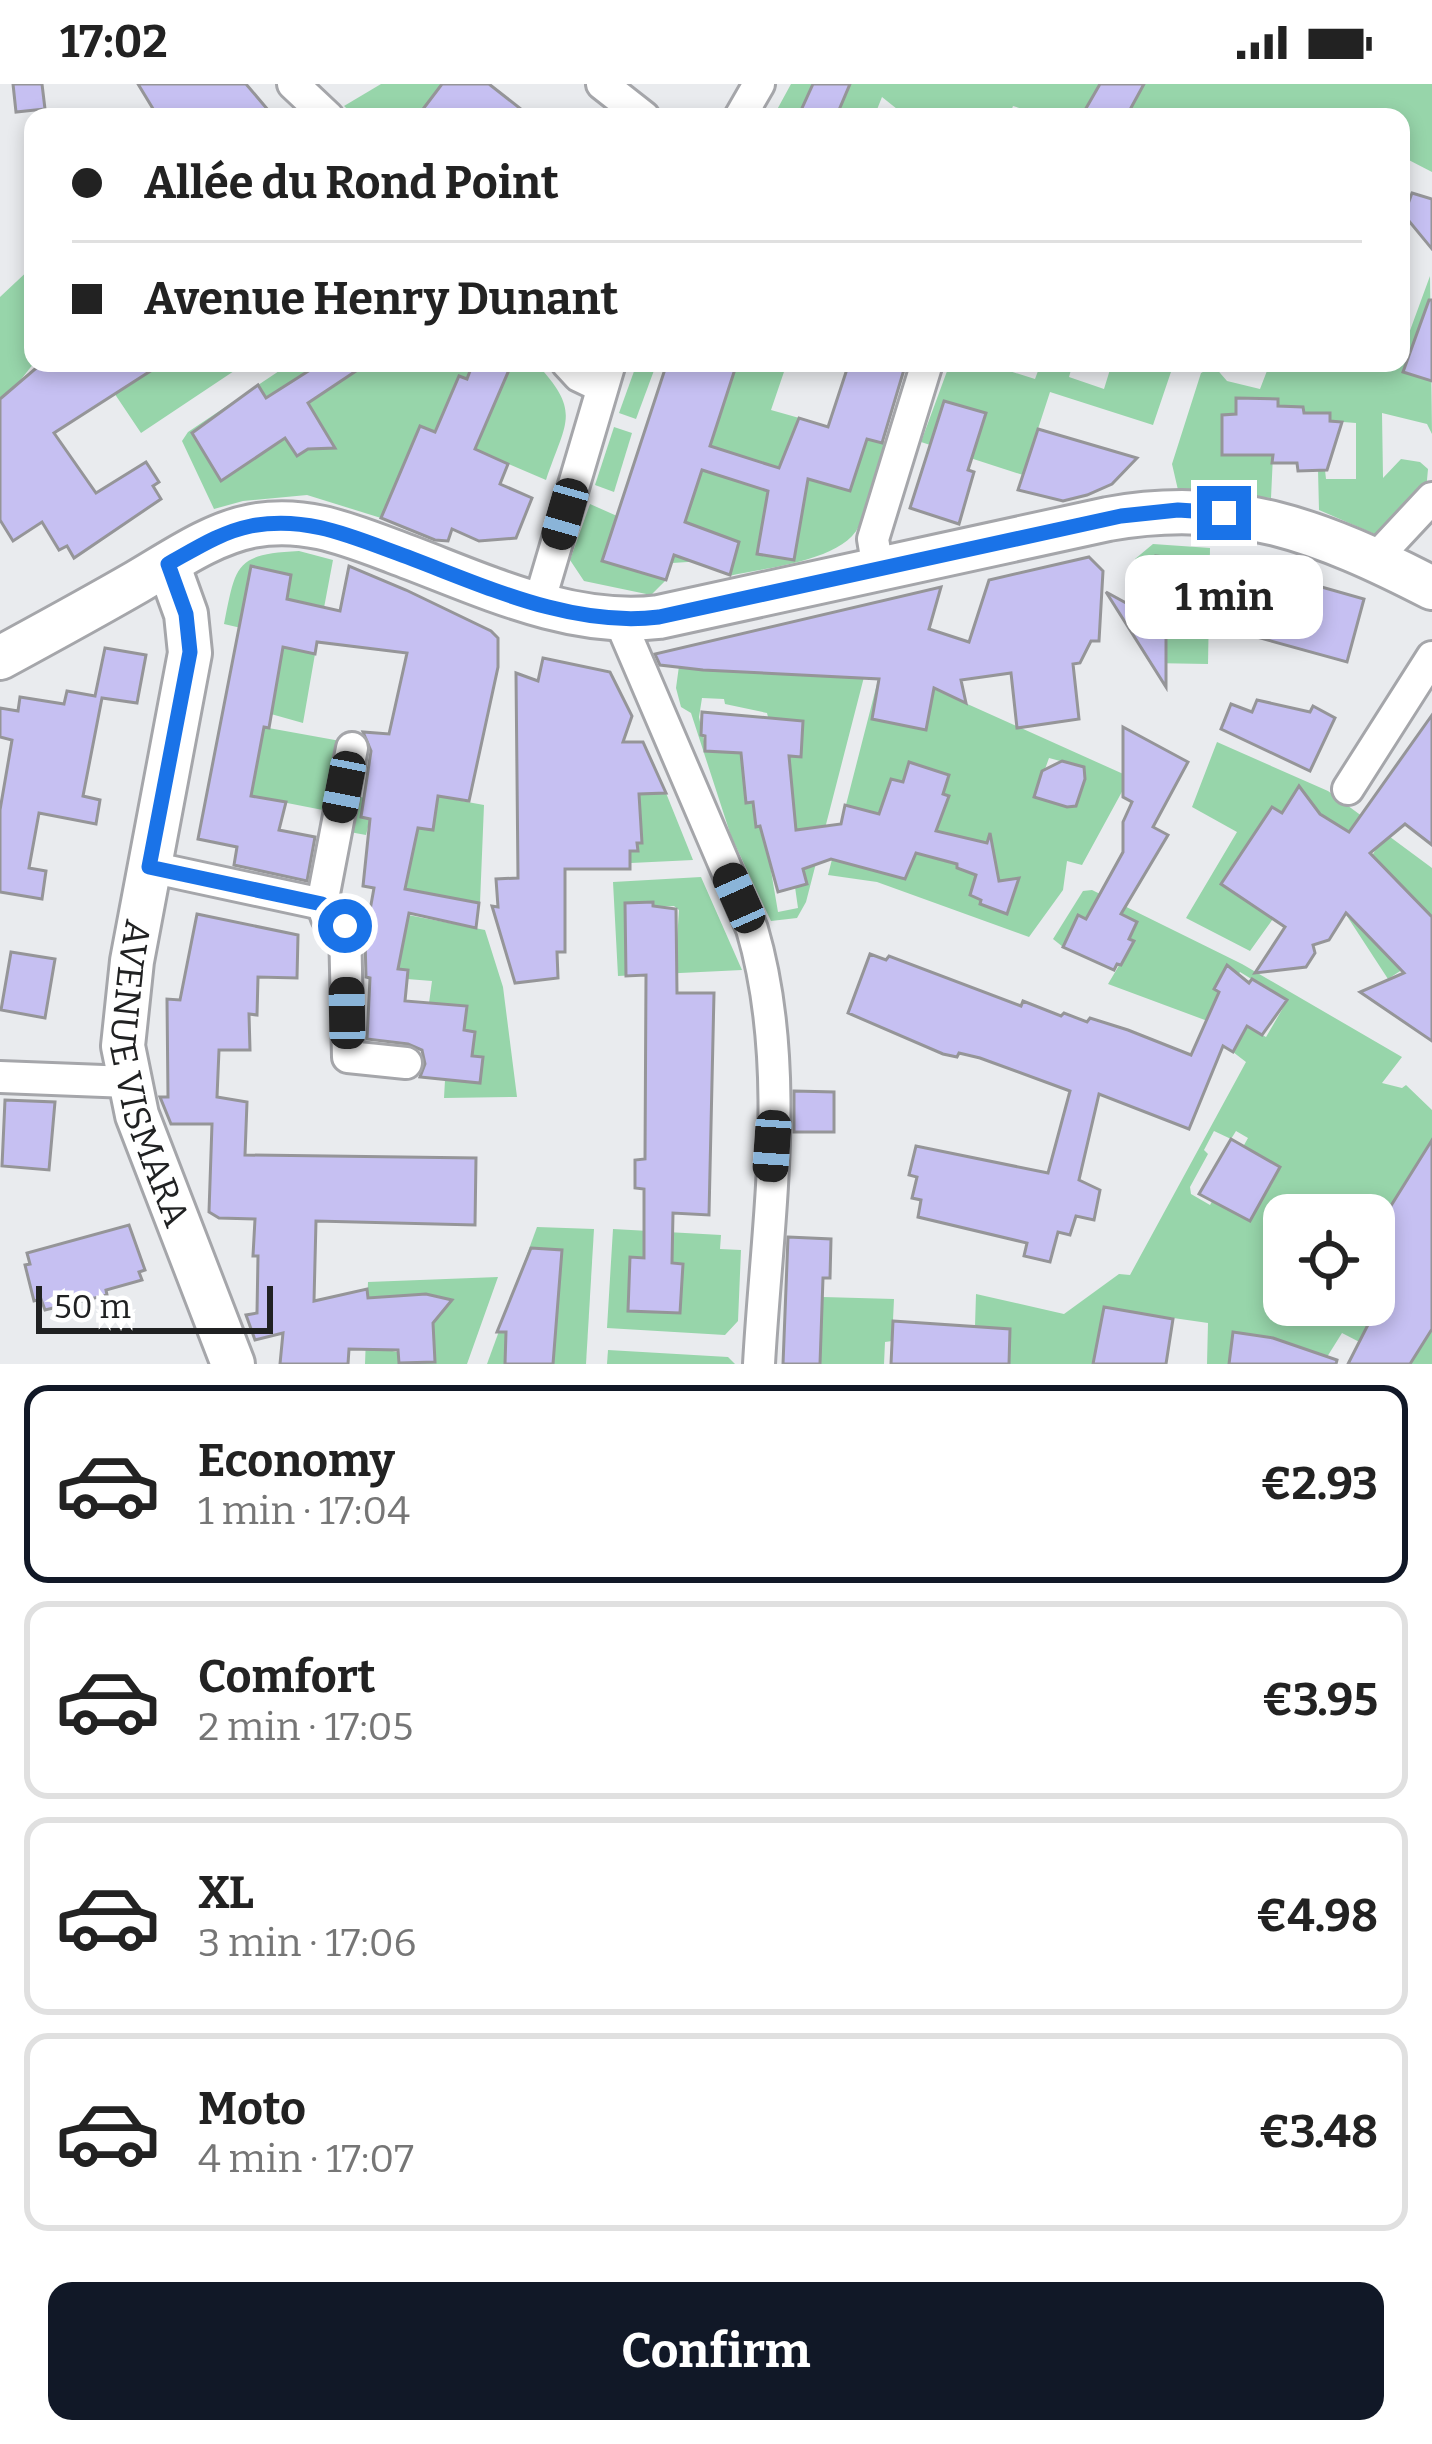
<!DOCTYPE html>
<meta charset="utf-8">
<style>
body{margin:0;font-family:Bitter,serif;background:#f2f2f2;color:#222;height:100vh;display:flex;flex-direction:column;font-size:45px;white-space:nowrap}
*{box-sizing:border-box;margin:0}
p{font-size:39px;color:#767676}
.icon{flex:none;width:66px;height:66px;fill:none;stroke:currentColor;stroke-width:2;stroke-linecap:round;stroke-linejoin:round}
.map{position:relative;height:1280px;overflow:hidden}
.details{display:flex;flex-direction:column;background:#fff;flex:1}
.details>*{flex:none}
.top-card{position:absolute;left:24px;top:24px;width:1386px;height:264px;border-radius:24px;box-shadow:0 6px 18px #0003;display:grid;align-content:center;height:264px;padding:0 48px;background:#fff}
.buttons{position:absolute;left:1263px;top:1110px;display:grid;gap:24px}
.buttons a{display:grid;place-items:center;width:132px;height:132px;border-radius:24px;background:#fff;box-shadow:0 6px 18px #0003;font-size:60px}
.scale{position:absolute;left:36px;bottom:30px;width:237px;box-sizing:border-box;padding-left:12px;border:6px solid #202122;border-top:0;font-size:33px;line-height:42px;white-space:nowrap;color:#202122;-webkit-text-stroke:9px #fff;paint-order:stroke}
.end{position:absolute;width:54px;height:54px;margin:-27px;border:15px solid #1a73e8;background:#fff;box-shadow:0 0 0 6px #fff}
.from{border-radius:50%}
.bubble{position:absolute;height:84px;border-radius:24px;background:#fff;box-shadow:0 6px 18px #0003;font-size:39px;font-weight:700;line-height:84px;text-align:center}
.car{position:absolute;width:36px;height:72px;margin:-36px -18px;border-radius:15px;box-shadow:0 0 9px 3px #0007;background:linear-gradient(#222 24%,#8ab4d8 0 40%,#222 0 76%,#8ab4d8 0 86%,#222 0)}
.top-card b{display:flex;align-items:center;gap:42px;height:114px;font-size:45px}
.top-card b+b{border-top:3px solid #e0e0e0}
.top-card i{width:30px;height:30px;background:#222}
ul{padding:21px 0 0;list-style:none}
li{display:flex;align-items:center;gap:36px;height:198px;margin:0 24px 18px;padding:0 24px;border:6px solid #e0e0e0;border-radius:24px}
li div{flex:1}
li b{display:block;font-size:45px}
li em{font-style:normal;font-weight:700}
li.active{border-color:#111827}
li>.icon{width:108px;height:108px;stroke-width:1.5}
.primary-button{display:flex;gap:24px;margin-top:auto;padding:24px 48px}
.primary-button a{flex:1;height:138px;border-radius:24px;background:#111827;color:#fff;font-size:48px;font-weight:700;line-height:138px;text-align:center}
.status{display:flex;justify-content:space-between;align-items:center;height:84px;padding:0 60px;background:#fff;direction:ltr}
.status svg{height:33px;fill:currentColor}
.map>svg:first-child{display:block}
.green{fill:#97d5aa;fill-rule:evenodd}
.building{fill:#c6c0f2;stroke:#959598;stroke-width:3}
.lines{fill:none;stroke-linecap:round;stroke-linejoin:round}
.street-casing{stroke:#a5a6aa;stroke-width:36}
.secondary-casing{stroke:#a5a6aa;stroke-width:48}
.street{stroke:#fff;stroke-width:30}
.secondary{stroke:#fff;stroke-width:42}
.route{stroke:#1a73e8;stroke-width:15}
.labels{text-anchor:middle;stroke-width:9;stroke-linejoin:round;paint-order:stroke}
.street-label{font-size:36px;fill:#202122;stroke:#fff}
</style>
<div class="status"><b>17:02</b><svg viewBox="0 0 49 12"><path d="M0 12V9h3v3zM5 12V6h3v6zM10 12V3h3v9zM15 12V0h3v12zM26 1h20v11H26zM47 4h2v5h-2z"/></svg></div>
<div class="map">
<svg width="1432" height="1280" viewBox="0 0 1432 1280">
<rect width="100%" height="100%" fill="#e9ebee"/>
<g class="green">
<polygon points="381,0 442,0 417,33 356,33 344,22"/>
<polygon points="791,0 1100,0 1094,11 1127,30 1144,0 1432,0 1432,88 1401,72 1401,33 1048,33 1013,22 1009,33 907,33 882,13 874,33 773,33"/>
<polygon points="33,182 34,279 0,322 0,213"/>
<polygon points="1430,192 1432,350 1427,340 1382,329 1383,394 1401,375 1420,378 1428,385 1426,407 1379,452 1319,426 1318,386 1325,386 1326,395 1356,395 1356,339 1330,337 1329,329 1304,329 1302,323 1278,322 1277,315 1236,330 1222,370 1273,371 1271,414 1178,406 1172,380 1201,289 1214,282 1227,297 1260,305 1270,279 1401,279 1401,250 1408,252"/>
<polygon points="94,279 109,279 126,304 153,286 149,279 246,279 141,349"/>
<path d="M291,279H473L467,295L458,293L451,310L491,326L511,282L505,279H536C582,329 566,336 546,396L420,342L381,434L307,411L243,417L214,425L182,357L188,348ZM202,364L260,370L222,397Z"/>
<polygon points="637,279 656,281 636,335 619,329"/>
<path d="M737,279H787L771,326L891,360L866,438L861,437C849,477 767,483 729,492L739,459L727,454L719,476L672,479Z"/>
<polygon points="950,279 984,279 1035,295 1041,279 1073,279 1069,293 1104,305 1112,279 1174,279 1153,341 1050,308 1023,391 921,358"/>
<polygon points="614,343 632,349 614,408 595,401"/>
<polygon points="590,420 617,432 603,477 666,496 651,511 584,497 570,476"/>
<polygon points="1153,460 1210,464 1208,580 1150,579 1133,548 1135,475"/>
<path d="M299,467L333,476L317,561L296,557L295,566L315,570L303,639L271,630L284,554L224,540C236,482 234,470 299,467Z"/>
<path d="M679,582L864,593L806,818L797,834L771,837L731,752L691,629L681,623L676,604ZM702,614L724,615L725,620L767,629L768,633L802,637L801,672L706,667L699,633ZM791,697L795,738L756,743L753,718L746,719ZM769,775L808,783L803,785L807,800L795,803L798,824L778,828Z"/>
<path d="M878,596L872,635L926,646L934,605L1130,693L1082,781L1067,777L1063,806L1029,853L877,798L828,791ZM1049,674L1079,682L1074,704L1081,708L1076,722L1066,723L1035,713Z"/>
<polygon points="263,643 346,658 333,728 231,708 256,684"/>
<path d="M1217,658L1328,707L1432,784V866L1388,895L1343,826L1305,790L1250,867L1186,834L1237,748L1192,723ZM1340,743L1376,765L1353,804Z"/>
<polygon points="374,701 484,721 480,819 405,804 418,744 361,733 370,735 366,751 344,747 351,711 370,715"/>
<polygon points="666,709 693,776 631,779 631,767 637,767 637,759 611,710"/>
<path d="M701,793L742,886L618,892L613,798ZM674,822L679,826L676,871H626L625,825Z"/>
<path d="M1092,806L1242,880L1402,973L1382,999L1402,1004L1406,1001L1432,1026V1071L1425,1067L1374,1148V1131H1284V1221H1351L1426,1253L1432,1245V1280H1402L1342,1249L1327,1273L1234,1248L1229,1280H1207L1208,1239L1104,1224L1093,1280H937L939,1240L975,1242L976,1210L1064,1230L1119,1190L1130,1191L1246,978L1233,968L1221,942L1108,900L1133,858L1129,855L1137,838L1095,818L1086,835L1078,832L1063,863L1053,855L1083,807ZM1240,888L1287,917L1266,953L1232,934L1226,911ZM1214,1047L1231,1055L1236,1047L1248,1054L1210,1121L1191,1110L1190,1103L1208,1070L1204,1066Z"/>
<polygon points="408,831 485,846 503,903 517,1013 444,1014 445,996 480,999 483,974 472,972 475,948 464,946 467,922 429,919 432,897 407,895 408,886 395,884"/>
<polygon points="537,1143 594,1145 586,1280 487,1280"/>
<polygon points="613,1145 721,1151 720,1165 741,1166 738,1237 725,1251 607,1244"/>
<path d="M498,1193L467,1280H365L368,1198ZM426,1210L439,1212L444,1219L443,1227L433,1235L435,1277L388,1266L386,1213Z"/>
<polygon points="823,1213 894,1215 892,1257 885,1258 884,1280 820,1280"/>
<polygon points="608,1266 728,1273 735,1280 607,1280"/>
</g>
<g class="building">
<polygon points="13,0 42,0 45,25 16,28"/>
<polygon points="138,0 246,0 274,33 158,33"/>
<polygon points="442,0 489,0 531,33 417,33"/>
<polygon points="813,0 850,0 836,33 798,33"/>
<polygon points="1100,0 1144,0 1126,33 1081,33"/>
<polygon points="1412,109 1432,115 1432,165 1404,131"/>
<polygon points="1429,216 1432,216 1432,297 1403,288"/>
<polygon points="42,279 163,279 54,349 96,409 146,378 159,398 153,402 161,415 74,474 67,462 59,466 42,438 13,457 0,436 0,315"/>
<polygon points="321,279 368,279 308,319 335,364 308,365 297,372 285,354 221,397 192,349 258,301 266,314"/>
<polygon points="473,279 512,279 475,365 508,380 500,400 532,414 516,454 479,457 452,445 448,457 435,456 381,434 420,342 435,348 459,292 467,295"/>
<polygon points="667,279 737,279 710,362 779,384 799,334 828,343 849,279 906,279 882,359 867,355 850,407 808,395 794,476 757,470 768,407 702,386 685,438 739,458 730,491 674,471 666,496 602,477"/>
<polygon points="1236,314 1278,315 1278,322 1303,323 1304,329 1330,329 1330,337 1342,338 1327,386 1298,387 1297,379 1272,379 1273,371 1222,371 1222,331 1236,330"/>
<polygon points="944,317 986,329 968,386 974,388 959,440 910,424"/>
<polygon points="1038,345 1137,374 1112,400 1087,411 1063,417 1018,406"/>
<polygon points="1156,472 1191,476 1190,534 1140,520 1142,474 1156,475"/>
<polygon points="1089,473 1103,487 1099,557 1091,557 1080,579 1073,580 1079,635 1017,644 1011,589 961,596 966,619 934,604 926,646 872,635 879,595 703,586 660,581 655,570 941,503 929,545 969,558 989,496"/>
<polygon points="251,482 291,491 287,515 340,527 349,482 406,506 491,547 498,554 498,583 469,717 438,712 433,746 418,744 405,805 479,819 476,844 409,829 398,885 408,886 405,917 467,922 464,946 475,948 472,972 483,973 480,999 420,993 425,980 422,966 408,960 367,955 370,894 366,893 365,854 374,804 363,802 370,735 361,733 371,667 363,648 389,650 407,569 317,558 315,570 283,563 269,644 264,643 251,712 286,718 279,746 315,753 307,797 234,781 237,763 198,755"/>
<polygon points="1251,483 1364,515 1347,578 1235,547"/>
<polygon points="1106,508 1166,541 1166,603"/>
<polygon points="105,564 146,571 137,619 102,614 83,712 100,716 96,740 39,729 29,784 46,787 42,815 0,808 0,726 12,656 0,653 0,624 18,627 20,613 64,620 67,607 95,612"/>
<polygon points="543,574 610,588 632,632 623,658 643,658 666,709 639,710 642,759 637,759 638,767 630,767 630,785 565,785 565,868 557,868 558,894 515,899 492,822 498,823 496,795 518,794 516,589 538,597"/>
<polygon points="1257,616 1310,628 1313,622 1335,634 1310,687 1221,645 1231,620 1252,628"/>
<polygon points="702,628 803,637 801,673 789,672 796,746 841,740 845,721 879,730 891,695 903,698 909,678 949,691 943,710 949,712 936,747 987,759 990,749 999,797 1019,794 1007,830 980,820 981,816 970,811 976,791 957,784 957,780 916,769 905,795 831,775 803,785 807,800 778,808 760,742 756,743 753,718 746,719 741,669 705,667 705,652 701,651"/>
<polygon points="1432,631 1432,761 1405,740 1370,769 1432,833 1432,957 1360,908 1404,889 1346,829 1329,856 1313,861 1315,869 1306,883 1255,889 1285,843 1221,800 1272,723 1282,729 1299,702 1320,730 1349,748"/>
<polygon points="1123,643 1188,678 1153,743 1168,751 1121,830 1137,838 1129,855 1134,857 1121,881 1117,880 1114,886 1063,863 1078,831 1086,835 1123,768 1123,738 1132,718 1123,713"/>
<polygon points="1062,677 1084,683 1085,695 1076,722 1067,723 1034,713 1042,687"/>
<polygon points="653,818 653,822 676,825 677,909 714,909 709,1131 673,1129 672,1179 683,1180 680,1229 628,1227 630,1173 644,1174 644,1105 635,1104 635,1076 645,1075 646,891 626,892 625,819"/>
<polygon points="197,830 298,851 297,894 258,893 257,931 249,930 250,966 219,966 217,1013 247,1018 245,1071 476,1074 475,1141 316,1137 314,1217 367,1205 368,1214 426,1210 452,1216 433,1239 435,1278 399,1279 398,1266 349,1265 348,1280 280,1280 283,1249 255,1256 246,1231 257,1229 258,1172 253,1172 255,1135 219,1134 209,1128 212,1040 171,1040 160,1013 168,1013 167,915 180,916"/>
<polygon points="11,868 55,875 45,934 1,926"/>
<polygon points="870,870 886,876 889,872 1021,922 1023,917 1061,932 1064,929 1087,938 1090,934 1128,946 1191,971 1219,908 1214,905 1227,881 1249,899 1252,895 1287,916 1262,951 1247,942 1233,968 1223,962 1189,1045 1099,1010 1079,1096 1100,1106 1094,1136 1076,1132 1070,1151 1058,1148 1050,1178 1024,1172 1027,1159 918,1133 921,1116 912,1114 917,1093 909,1091 916,1062 1048,1089 1070,1007 980,974 959,969 957,973 943,970 848,929"/>
<polygon points="794,1007 834,1008 834,1048 794,1048"/>
<polygon points="5,1016 55,1018 49,1086 2,1082"/>
<polygon points="1231,1055 1280,1083 1250,1137 1199,1110"/>
<polygon points="1432,1056 1432,1245 1410,1280 1348,1280 1374,1229 1374,1149"/>
<polygon points="129,1141 145,1186 139,1188 142,1196 106,1206 107,1211 45,1226 41,1215 34,1217 25,1181 30,1180 27,1169"/>
<polygon points="788,1153 831,1155 830,1194 823,1194 820,1280 783,1280"/>
<polygon points="531,1164 562,1166 553,1280 505,1280 506,1248 497,1248"/>
<polygon points="1104,1223 1173,1235 1166,1280 1093,1280"/>
<polygon points="893,1237 1010,1245 1009,1280 891,1280"/>
<polygon points="1233,1248 1273,1254 1337,1276 1336,1280 1229,1280"/>
</g>
<g class="lines">
<defs>
<g id="street">
<polyline points="293,0 328,33"/>
<polyline points="602,0 644,33"/>
<polyline points="740,33 759,0"/>
<polyline points="567,279 579,292 602,303"/>
<polyline points="1376,474 1432,414"/>
<polyline points="878,485 873,455 927,279"/>
<polyline points="539,519 610,279"/>
<path d="M620,537L752,845C793,984 767,1137 759,1280"/>
<polyline points="1348,705 1432,573"/>
<polyline points="150,783 322,820 352,664"/>
<polyline points="322,820 327,834 345,842 348,973 406,979"/>
<polyline points="0,993 129,998"/>
</g>
<g id="secondary">
<path id="s1" d="M168,480L186,530L190,569L132,877L123,962L137,1031L233,1280"/>
<path d="M0,574C46,549 92,524 137,498C173,477 211,450 252,442C304,432 347,450 395,468C479,499 568,544 659,533L1108,435C1233,412 1323,448 1432,504"/>
</g>
</defs>
<use href="#street" class="street-casing"/>
<use href="#secondary" class="secondary-casing"/>
<use href="#street" class="street"/>
<use href="#secondary" class="secondary"/>
</g>
<g class="lines">
<path class="route" d="M345,842L327,834L322,820L149,783L190,568L186,530L168,480C195,465 221,448 251,442C303,432 346,450 394,468C479,499 568,544 659,533L1121,432L1178,426L1224,429"/>
</g>
<g class="labels">
<g class="street-label">
<text dy="13" stroke="none"><textPath href="#s1" startOffset="522">AVENUE VISMARA</textPath></text>
</g>
</g>
</svg>
<div class="buttons">
<a><svg class="icon" aria-label="locate" viewBox="0 0 24 24"><circle cx="12" cy="12" r="6"/><path d="M12 2v4M12 18v4M2 12h4M18 12h4"/></svg></a>
</div>
<div class="scale">50 m</div>
<i class="end from" style="left:345px;top:842px"></i>
<i class="end" style="left:1224px;top:429px"></i>
<div class="bubble" style="left:1125px;top:471px;width:198px">1 min</div>
<i class="car" style="left:565px;top:430px;rotate:196deg"></i>
<i class="car" style="left:344px;top:703px;rotate:191deg"></i>
<i class="car" style="left:739px;top:814px;rotate:336deg"></i>
<i class="car" style="left:347px;top:929px;rotate:359deg"></i>
<i class="car" style="left:772px;top:1062px;rotate:184deg"></i>
<div class="top-card">
<b><i class="from"></i>Allée du Rond Point</b>
<b><i></i>Avenue Henry Dunant</b>
</div>
</div>
<section class="details">
<ul>
<li class="active"><svg class="icon" aria-label="car" viewBox="0 0 24 24"><path d="M5 17H2v-5l4-1 3-4h7l3 4 3 1v5h-3M9 17h6M6 11h13"/><circle cx="7" cy="17" r="2"/><circle cx="17" cy="17" r="2"/></svg><div><b>Economy</b><p>1 min · 17:04</p></div><em>€2.93</em></li>
<li><svg class="icon" aria-label="car" viewBox="0 0 24 24"><path d="M5 17H2v-5l4-1 3-4h7l3 4 3 1v5h-3M9 17h6M6 11h13"/><circle cx="7" cy="17" r="2"/><circle cx="17" cy="17" r="2"/></svg><div><b>Comfort</b><p>2 min · 17:05</p></div><em>€3.95</em></li>
<li><svg class="icon" aria-label="car" viewBox="0 0 24 24"><path d="M5 17H2v-5l4-1 3-4h7l3 4 3 1v5h-3M9 17h6M6 11h13"/><circle cx="7" cy="17" r="2"/><circle cx="17" cy="17" r="2"/></svg><div><b>XL</b><p>3 min · 17:06</p></div><em>€4.98</em></li>
<li><svg class="icon" aria-label="car" viewBox="0 0 24 24"><path d="M5 17H2v-5l4-1 3-4h7l3 4 3 1v5h-3M9 17h6M6 11h13"/><circle cx="7" cy="17" r="2"/><circle cx="17" cy="17" r="2"/></svg><div><b>Moto</b><p>4 min · 17:07</p></div><em>€3.48</em></li>
</ul>
<div class="primary-button"><a>Confirm</a></div>
</section>
